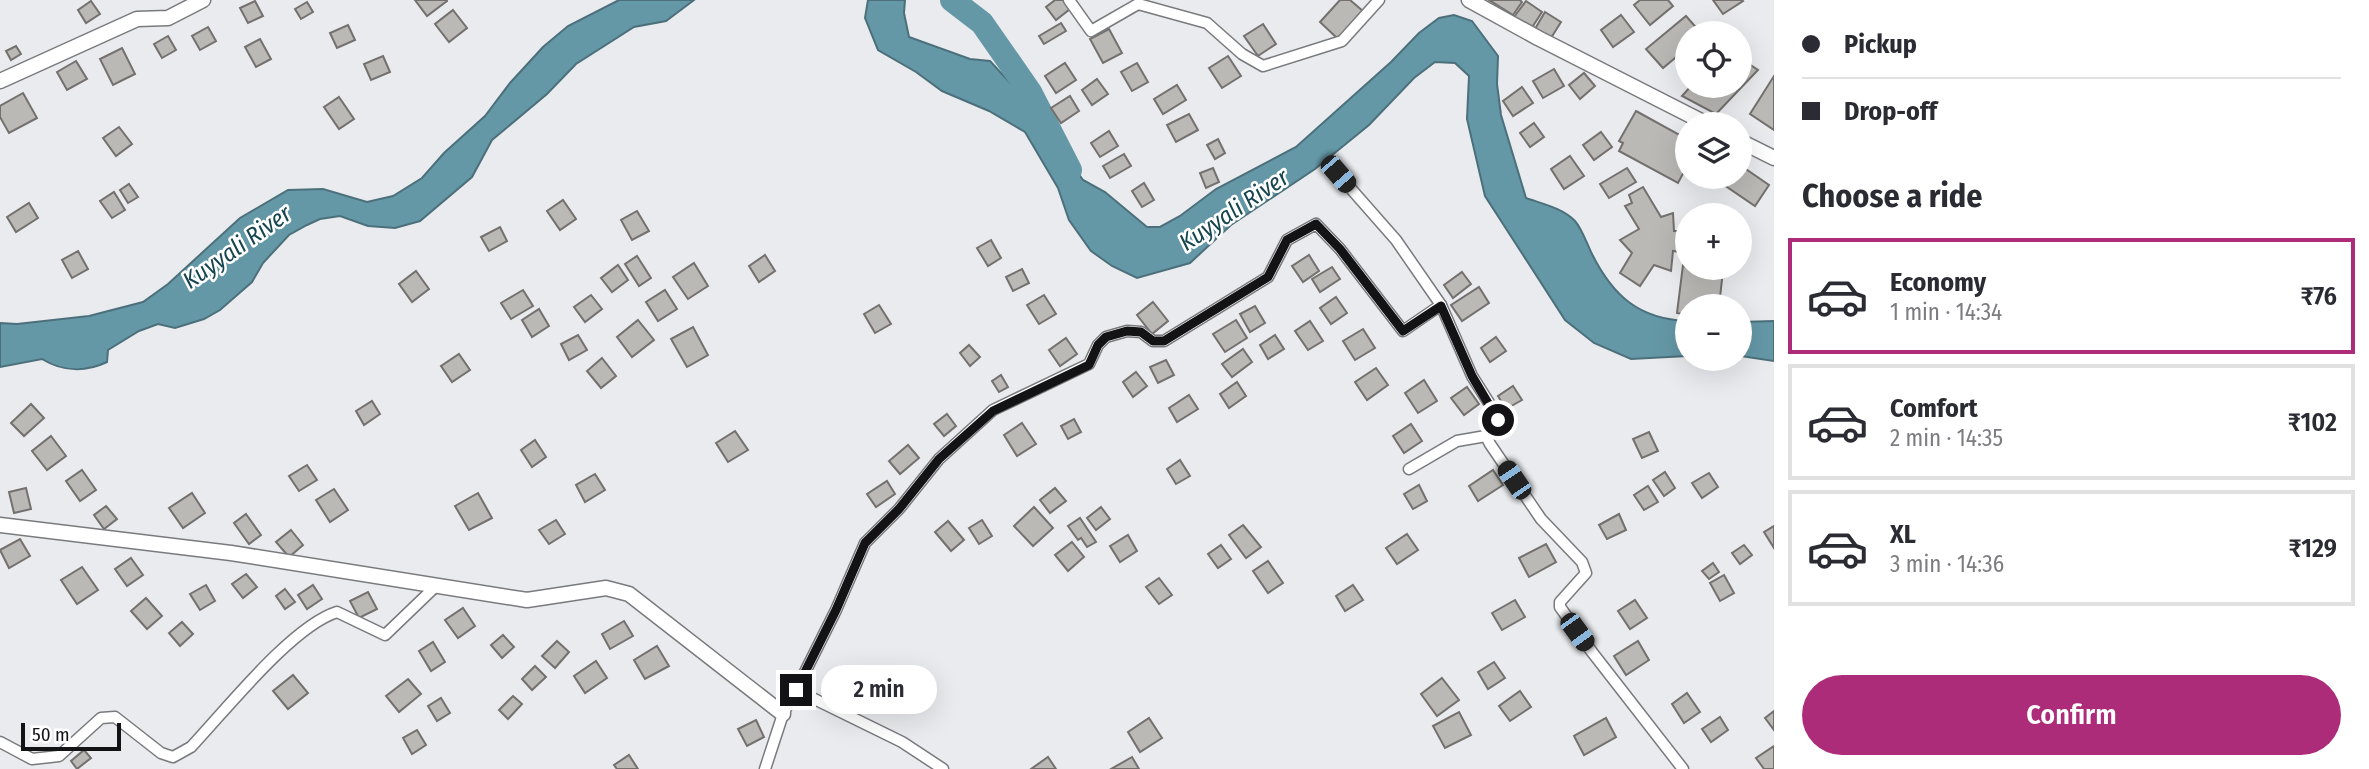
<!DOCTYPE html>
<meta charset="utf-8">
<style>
body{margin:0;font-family:"Fira Sans Condensed",sans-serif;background:#f2f2f3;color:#2b2b33;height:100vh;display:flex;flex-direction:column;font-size:26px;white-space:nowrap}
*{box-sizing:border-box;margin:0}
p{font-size:23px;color:#7c7c81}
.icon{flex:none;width:38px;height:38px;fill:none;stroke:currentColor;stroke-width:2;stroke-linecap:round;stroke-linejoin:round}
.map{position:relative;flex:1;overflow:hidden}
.sheet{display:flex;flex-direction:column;background:#fff;width:595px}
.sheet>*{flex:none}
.top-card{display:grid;align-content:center;height:154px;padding:0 28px;background:#fff}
.tools{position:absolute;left:1675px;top:21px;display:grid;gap:14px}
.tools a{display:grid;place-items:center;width:77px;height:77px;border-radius:50%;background:#fff;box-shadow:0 7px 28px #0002;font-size:35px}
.scale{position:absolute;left:21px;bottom:18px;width:100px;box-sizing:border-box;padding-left:7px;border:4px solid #131315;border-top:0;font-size:19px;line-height:24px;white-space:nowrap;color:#131315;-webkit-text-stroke:5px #fff;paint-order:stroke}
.end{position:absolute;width:32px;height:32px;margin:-16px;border:9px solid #131315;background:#fff;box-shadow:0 0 0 4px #fff}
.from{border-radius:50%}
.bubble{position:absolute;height:49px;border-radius:24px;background:#fff;box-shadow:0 7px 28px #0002;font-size:23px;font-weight:600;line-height:49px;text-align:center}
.car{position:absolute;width:21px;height:42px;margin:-21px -10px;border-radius:9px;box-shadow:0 0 5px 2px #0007;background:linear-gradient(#222 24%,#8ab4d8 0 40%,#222 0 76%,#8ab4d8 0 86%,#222 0)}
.top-card b{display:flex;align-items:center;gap:24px;height:66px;font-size:26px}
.top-card b+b{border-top:2px solid #e1e1e2}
.top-card i{width:18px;height:18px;background:#2b2b33}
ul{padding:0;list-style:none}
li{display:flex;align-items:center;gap:21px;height:116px;margin:0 14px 10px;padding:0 14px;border:4px solid #e1e1e2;border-radius:0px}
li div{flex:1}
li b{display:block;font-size:26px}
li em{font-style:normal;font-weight:600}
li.selected{border-color:#ac2c7a}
li>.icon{width:63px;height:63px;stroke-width:1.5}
h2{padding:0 28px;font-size:32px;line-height:84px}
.action{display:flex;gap:14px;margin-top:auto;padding:14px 28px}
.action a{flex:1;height:80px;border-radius:42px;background:#ac2c7a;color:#fff;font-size:28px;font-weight:600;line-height:80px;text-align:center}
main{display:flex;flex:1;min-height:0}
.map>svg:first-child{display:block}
.water{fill:#6598a7;stroke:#4c707b;stroke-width:2}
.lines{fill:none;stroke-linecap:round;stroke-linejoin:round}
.river{stroke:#6598a7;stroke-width:24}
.building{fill:#bbb9b6;stroke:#73706e;stroke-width:2}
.street-casing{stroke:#797a7d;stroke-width:13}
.secondary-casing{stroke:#797a7d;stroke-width:17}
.street{stroke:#fff;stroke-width:10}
.secondary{stroke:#fff;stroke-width:14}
.route{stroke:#131315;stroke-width:9}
.labels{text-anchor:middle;stroke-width:5;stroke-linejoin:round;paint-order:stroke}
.water-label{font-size:24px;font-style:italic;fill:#164550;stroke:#fff}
</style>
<main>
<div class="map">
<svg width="1774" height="769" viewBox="0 0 1774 769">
<rect width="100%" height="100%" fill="#eaebee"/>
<g class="water">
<path d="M619,0H694L666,21L634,27L576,64L547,94L492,140L472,177L420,221L395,228L368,226L340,216L320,219L307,225L289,235L263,263L252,282L220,310L204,319L175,328L158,324L139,331L108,350L107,362C86,372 63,372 42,359L0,367V323L17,324L89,316L143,302L168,284L240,218L288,190L323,189L367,202L393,196L422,178L444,153L485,116L510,83L543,47L568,26Z"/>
<path d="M868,0H905L904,13L909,37L970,59L990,61L1027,101L1083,180L1105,192L1147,227H1160L1180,216L1216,189L1296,147L1391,62L1419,33L1439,18L1454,15L1472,21L1498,56L1497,84L1501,115L1526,198C1543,204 1562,208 1575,221C1582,229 1587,244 1592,254C1613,296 1639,319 1687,321V356L1631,359L1594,343L1565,320L1485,196L1467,119L1469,76L1455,63L1435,62L1414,78L1369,125L1315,169L1231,225L1190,263L1137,278L1112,266L1091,251L1069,220L1058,188L1025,132L989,111L942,91L916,72L878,50L865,18Z"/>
<polygon points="1774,321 1774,361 1740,356 1740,322"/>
</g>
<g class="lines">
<polyline class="river" points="952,0 982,23 1030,92 1070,170"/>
</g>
<g class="building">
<polygon points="415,0 447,0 447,1 427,16"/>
<polygon points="1055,0 1063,0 1070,9 1056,20 1046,7"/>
<polygon points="1340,0 1350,0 1363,11 1338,39 1320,22"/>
<polygon points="1489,0 1520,0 1522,2 1513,15"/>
<polygon points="1640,0 1668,0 1673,6 1650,25 1634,5"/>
<polygon points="1713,0 1742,0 1743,1 1723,14"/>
<polygon points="91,1 100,14 86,23 78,10"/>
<polygon points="255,1 263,16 248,23 240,8"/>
<polygon points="1526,1 1542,12 1531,29 1514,17"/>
<polygon points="307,2 313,12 301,19 295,9"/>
<polygon points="453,10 467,28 449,42 435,24"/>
<polygon points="1545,12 1561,22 1551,38 1535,29"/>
<polygon points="1621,15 1634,32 1613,47 1601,30"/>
<polygon points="1686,16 1701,33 1687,33 1687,48 1663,68 1646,49"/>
<polygon points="1061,23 1066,31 1044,44 1039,36"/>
<polygon points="1263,24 1276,44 1258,56 1244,36"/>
<polygon points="348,25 355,40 337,48 330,33"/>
<polygon points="208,27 216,41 200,50 192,36"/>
<polygon points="1109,29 1122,53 1103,63 1090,39"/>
<polygon points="168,36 176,50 162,58 154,44"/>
<polygon points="260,39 271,59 256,67 245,47"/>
<polygon points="16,46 21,54 11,60 6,51"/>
<polygon points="122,48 135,74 113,85 100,59"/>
<polygon points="383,56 390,72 371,80 364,64"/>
<polygon points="1228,56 1241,76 1222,88 1209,68"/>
<polygon points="1740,58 1758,70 1716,114 1682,96 1691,86 1740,86"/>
<polygon points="76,61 87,79 67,90 57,72"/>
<polygon points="1065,63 1076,80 1056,93 1045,76"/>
<polygon points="1137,63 1148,82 1132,91 1121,72"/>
<polygon points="1554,69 1564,86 1543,98 1533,81"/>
<polygon points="1584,73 1595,86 1580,99 1569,85"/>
<polygon points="1774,76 1774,130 1750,114"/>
<polygon points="1097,79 1108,94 1092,105 1082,90"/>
<polygon points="1177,85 1186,100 1163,114 1154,99"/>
<polygon points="1522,87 1533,103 1513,116 1503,101"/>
<polygon points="23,93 37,118 9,133 0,117 0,106"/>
<polygon points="1070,96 1079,111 1061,123 1051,108"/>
<polygon points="339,97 354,119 339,129 324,107"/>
<polygon points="1636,111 1687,139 1687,166 1678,183 1619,151 1623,143 1619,141"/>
<polygon points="1189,114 1198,130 1176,142 1167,125"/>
<polygon points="1534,123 1544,137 1530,147 1520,133"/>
<polygon points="119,127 132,144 116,156 103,138"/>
<polygon points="1109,131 1118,146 1100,157 1091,143"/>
<polygon points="1601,132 1612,147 1594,160 1583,145"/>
<polygon points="1218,139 1225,153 1215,159 1207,145"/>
<polygon points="1124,154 1131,166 1110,178 1103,166"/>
<polygon points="1570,156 1584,176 1564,189 1551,169"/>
<polygon points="1740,165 1769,185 1755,206 1724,185 1729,177 1740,177"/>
<polygon points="1213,168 1219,182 1206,188 1200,173"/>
<polygon points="1627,168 1636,182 1609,198 1600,184"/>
<polygon points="1144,183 1154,200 1142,207 1132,191"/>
<polygon points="129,184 138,197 128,203 120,190"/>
<polygon points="1643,187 1661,217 1673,213 1674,231 1687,231 1687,253 1673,251 1671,271 1654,265 1640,286 1620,273 1632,253 1620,240 1639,229 1625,206 1632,203 1629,195"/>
<polygon points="114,192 125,210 112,218 100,201"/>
<polygon points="563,200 576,219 560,230 547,211"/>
<polygon points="29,203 38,218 16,232 7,217"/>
<polygon points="637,211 649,231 632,240 621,220"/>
<polygon points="500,227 507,241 489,251 481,237"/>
<polygon points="991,240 1001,258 988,266 977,248"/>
<polygon points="78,251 88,269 72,278 62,260"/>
<polygon points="765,255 775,271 759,282 749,266"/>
<polygon points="1309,255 1319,271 1303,282 1292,266"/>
<polygon points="637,256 651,278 639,286 625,264"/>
<polygon points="694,263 708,286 688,299 673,277"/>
<polygon points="618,265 628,280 612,292 601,278"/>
<polygon points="1683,265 1687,268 1723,271 1719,306 1687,306 1687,315 1677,313"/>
<polygon points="1332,267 1340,279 1320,292 1312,279"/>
<polygon points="1022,269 1029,283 1013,291 1006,277"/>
<polygon points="416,271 429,289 412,302 399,284"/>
<polygon points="1462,272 1471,284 1453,298 1444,285"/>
<polygon points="1479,287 1489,303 1462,321 1451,305"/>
<polygon points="523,290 533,306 511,319 501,303"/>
<polygon points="665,290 677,309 658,321 646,302"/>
<polygon points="591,295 602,309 585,322 574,307"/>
<polygon points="1044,295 1056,314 1039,324 1027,305"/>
<polygon points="1336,297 1347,313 1331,324 1320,308"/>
<polygon points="1153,302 1168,321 1152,334 1137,315"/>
<polygon points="879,305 891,324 875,333 864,314"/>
<polygon points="1255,306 1265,323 1250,332 1240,314"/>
<polygon points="539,309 549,326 532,337 522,320"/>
<polygon points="638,320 654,340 632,357 617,337"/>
<polygon points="1236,320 1247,338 1225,352 1213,334"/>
<polygon points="1310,321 1323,341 1308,350 1295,331"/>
<polygon points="693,327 708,355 687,367 671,339"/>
<polygon points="1363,329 1375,348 1355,360 1343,341"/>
<polygon points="578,335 587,350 569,360 561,344"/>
<polygon points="1275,335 1284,349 1268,359 1260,345"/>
<polygon points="1496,337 1506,351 1490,362 1481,348"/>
<polygon points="1066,338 1077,354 1060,366 1049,350"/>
<polygon points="969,345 980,357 970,366 960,353"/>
<polygon points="1243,349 1252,362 1232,377 1222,364"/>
<polygon points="459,354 470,370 452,382 441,366"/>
<polygon points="602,358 616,376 601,388 587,371"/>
<polygon points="1166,360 1174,375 1158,383 1150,367"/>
<polygon points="1376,368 1388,385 1367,400 1355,382"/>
<polygon points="1136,372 1147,386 1133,397 1123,382"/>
<polygon points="1001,375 1008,387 999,392 992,381"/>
<polygon points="1424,380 1437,401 1418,413 1405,393"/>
<polygon points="1237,382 1246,396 1229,408 1220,394"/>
<polygon points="1513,386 1522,400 1506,409 1498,396"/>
<polygon points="1467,387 1479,404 1464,415 1451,398"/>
<polygon points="1189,395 1198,409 1177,422 1169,408"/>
<polygon points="372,401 380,414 364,425 356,411"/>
<polygon points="31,404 44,418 24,436 11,423"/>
<polygon points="947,414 956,426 944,436 934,424"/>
<polygon points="1074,419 1081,432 1068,439 1061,426"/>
<polygon points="1022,423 1036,444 1017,456 1004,435"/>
<polygon points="1411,424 1422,441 1404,453 1393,436"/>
<polygon points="735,431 748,450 728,462 716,443"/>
<polygon points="1649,432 1658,451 1642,458 1633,439"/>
<polygon points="51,436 66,456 47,470 32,451"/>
<polygon points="535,440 546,457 532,467 521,450"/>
<polygon points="908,445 919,458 900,474 889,461"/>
<polygon points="1180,460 1190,476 1176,484 1167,469"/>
<polygon points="307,465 317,480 299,491 289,476"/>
<polygon points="82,470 96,490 80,501 66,481"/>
<polygon points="1493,470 1503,485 1478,501 1469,486"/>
<polygon points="1665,472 1675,488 1664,496 1653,480"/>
<polygon points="1709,473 1718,487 1702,498 1692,483"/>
<polygon points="595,474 605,490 585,502 576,485"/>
<polygon points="887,481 895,494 876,507 867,494"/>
<polygon points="1419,485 1427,501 1413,509 1404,494"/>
<polygon points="1648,486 1658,502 1644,510 1634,495"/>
<polygon points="26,488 31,509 14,513 9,492"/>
<polygon points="1055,488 1066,501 1050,513 1040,500"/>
<polygon points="334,489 348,510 330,522 316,500"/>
<polygon points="192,493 205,513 183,528 169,508"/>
<polygon points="478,493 492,518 469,530 455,506"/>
<polygon points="106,506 117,519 104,529 94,515"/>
<polygon points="1034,507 1053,528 1033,546 1014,526"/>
<polygon points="1101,507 1110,519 1096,530 1087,518"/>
<polygon points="246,514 261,535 249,544 234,523"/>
<polygon points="1619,514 1626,530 1607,539 1599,525"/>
<polygon points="1080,518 1096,542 1087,547 1081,538 1078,540 1068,526"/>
<polygon points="556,520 565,534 549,544 539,530"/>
<polygon points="982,520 992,536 979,544 969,528"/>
<polygon points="948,521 964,540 951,551 935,532"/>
<polygon points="1243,525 1261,547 1246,558 1229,535"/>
<polygon points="1774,526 1774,548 1764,532"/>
<polygon points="291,530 303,545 289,557 276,542"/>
<polygon points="1407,534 1418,550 1397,564 1386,548"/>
<polygon points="1128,535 1137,551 1120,562 1110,546"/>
<polygon points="20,539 30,556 9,568 0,550"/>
<polygon points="1072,542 1084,557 1068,571 1055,555"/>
<polygon points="1546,544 1556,562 1529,577 1519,558"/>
<polygon points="1221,545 1231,559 1218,568 1208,554"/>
<polygon points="1744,545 1752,555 1740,564 1732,553"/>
<polygon points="131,558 143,575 127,586 115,569"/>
<polygon points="1268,561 1283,583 1268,593 1253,571"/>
<polygon points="1713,563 1719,572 1709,579 1702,571"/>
<polygon points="82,567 98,590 77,604 61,580"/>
<polygon points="246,574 257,587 243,598 232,584"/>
<polygon points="1724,575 1734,593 1720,601 1710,583"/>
<polygon points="1159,578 1172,595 1159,604 1146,587"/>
<polygon points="206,585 215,601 200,610 190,594"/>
<polygon points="313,585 322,599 307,609 298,595"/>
<polygon points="1353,585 1363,600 1345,611 1336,596"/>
<polygon points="285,589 295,602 285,609 276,596"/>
<polygon points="368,592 377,609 359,618 350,601"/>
<polygon points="146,598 162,616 147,629 131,611"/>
<polygon points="1515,600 1525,617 1502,630 1492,613"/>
<polygon points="1635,600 1647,618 1630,629 1618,611"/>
<polygon points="463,608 475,626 458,638 445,620"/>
<polygon points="624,621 633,636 610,649 602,634"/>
<polygon points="182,622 193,634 180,646 169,633"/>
<polygon points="503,635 514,647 502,658 491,645"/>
<polygon points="557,641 569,652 555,668 542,656"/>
<polygon points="1638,641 1649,660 1626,675 1614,656"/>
<polygon points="433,642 445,662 431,671 419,651"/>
<polygon points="657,646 669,666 645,679 634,660"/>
<polygon points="596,661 607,678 585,693 574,676"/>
<polygon points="1494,662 1505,678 1488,689 1478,672"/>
<polygon points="535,666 546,677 532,690 522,679"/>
<polygon points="293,675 308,693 288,709 273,691"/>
<polygon points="1442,678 1459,700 1437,716 1421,694"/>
<polygon points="408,679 421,694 399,712 386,696"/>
<polygon points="1520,691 1531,707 1510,721 1499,706"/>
<polygon points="1687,693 1700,712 1684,723 1672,704"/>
<polygon points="513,696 522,704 508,719 499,710"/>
<polygon points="441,698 450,713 437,721 428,706"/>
<polygon points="1774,711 1774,730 1765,718"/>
<polygon points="1459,712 1471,735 1445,748 1433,726"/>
<polygon points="1720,717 1728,730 1711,742 1702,729"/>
<polygon points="1149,718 1162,738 1140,752 1128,732"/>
<polygon points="1606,718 1616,737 1584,755 1574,736"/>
<polygon points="756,720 764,737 747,746 738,729"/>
<polygon points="417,730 426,745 412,754 403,738"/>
<polygon points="1774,746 1774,769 1764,769 1756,758"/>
<polygon points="84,750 91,758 77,769 71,761"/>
<polygon points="629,755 638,769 617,769 614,765"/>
<polygon points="1048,757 1056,769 1031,769"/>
<polygon points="1132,757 1139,769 1111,769"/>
</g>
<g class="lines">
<defs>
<g id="street">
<polyline points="1069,0 1091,31 1138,4 1207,23 1242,54 1263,66 1342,41 1379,0"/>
<polyline points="1338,174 1396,240 1441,305 1472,376 1496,414 1498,426 1486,436 1490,444 1541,519 1582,562 1586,573 1560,602 1560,607 1592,652 1683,769"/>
<polyline points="1409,469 1457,441 1486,436"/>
<polyline points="796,690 836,610 865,543 899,509 939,459 993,410 1089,364 1098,345 1106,337 1127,331 1141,332 1153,341 1164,341 1268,277 1287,240 1316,224 1340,249 1403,331 1441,305"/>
<path d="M0,742L32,759L59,756L101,718L115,717L161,753L173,757L191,747C225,711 292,626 337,612L385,635L436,586"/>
<polyline points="765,769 783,714 796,690 902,742 943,769"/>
</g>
<g id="secondary">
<polyline points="1469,0 1538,38 1707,124"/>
<polyline points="0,81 137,19 168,18 203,0"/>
<polyline points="1740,141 1774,158"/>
<polyline points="0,525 231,553 527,600 606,588 629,594 783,714"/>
</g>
</defs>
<use href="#street" class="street-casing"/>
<use href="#secondary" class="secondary-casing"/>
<use href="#street" class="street"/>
<use href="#secondary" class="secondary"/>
</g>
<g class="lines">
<polyline class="route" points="796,690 836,610 865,543 899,509 939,459 993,411 1089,365 1098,345 1106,337 1127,331 1141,332 1153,341 1164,341 1268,277 1287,240 1316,224 1340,249 1403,331 1441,306 1472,376 1498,420"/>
</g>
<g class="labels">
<g class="water-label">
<text transform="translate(1234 210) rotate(-34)" y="8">Kuyyali River</text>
<text transform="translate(237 247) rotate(-35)" y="8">Kuyyali River</text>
</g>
</g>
</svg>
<div class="tools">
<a><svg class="icon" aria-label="locate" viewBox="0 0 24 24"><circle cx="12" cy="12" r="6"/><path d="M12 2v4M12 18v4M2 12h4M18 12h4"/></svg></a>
<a><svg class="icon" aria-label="layers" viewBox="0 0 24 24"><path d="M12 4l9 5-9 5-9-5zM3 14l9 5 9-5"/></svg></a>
<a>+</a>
<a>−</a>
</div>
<div class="scale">50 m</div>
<i class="end from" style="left:1498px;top:420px"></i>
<i class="end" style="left:796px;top:690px"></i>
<div class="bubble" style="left:821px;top:665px;width:116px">2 min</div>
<i class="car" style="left:1338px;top:174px;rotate:139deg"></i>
<i class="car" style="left:1514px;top:480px;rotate:326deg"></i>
<i class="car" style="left:1577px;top:632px;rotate:144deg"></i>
</div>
<section class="sheet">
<div class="top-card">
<b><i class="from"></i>Pickup</b>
<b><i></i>Drop-off</b>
</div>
<h2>Choose a ride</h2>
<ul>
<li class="selected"><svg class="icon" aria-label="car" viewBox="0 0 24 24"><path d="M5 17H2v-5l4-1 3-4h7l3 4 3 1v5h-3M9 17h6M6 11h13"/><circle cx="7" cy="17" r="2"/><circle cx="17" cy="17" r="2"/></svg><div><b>Economy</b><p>1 min · 14:34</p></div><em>₹76</em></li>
<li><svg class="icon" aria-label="car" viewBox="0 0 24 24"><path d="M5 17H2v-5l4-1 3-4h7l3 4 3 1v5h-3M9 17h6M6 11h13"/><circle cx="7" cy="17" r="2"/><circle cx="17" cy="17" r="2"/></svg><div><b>Comfort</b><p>2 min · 14:35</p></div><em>₹102</em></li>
<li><svg class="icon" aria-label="car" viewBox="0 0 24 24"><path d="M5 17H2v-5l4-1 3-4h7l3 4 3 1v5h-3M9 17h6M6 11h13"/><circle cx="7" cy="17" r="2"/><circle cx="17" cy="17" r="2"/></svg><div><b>XL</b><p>3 min · 14:36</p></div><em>₹129</em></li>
</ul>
<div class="action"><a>Confirm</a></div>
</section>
</main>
